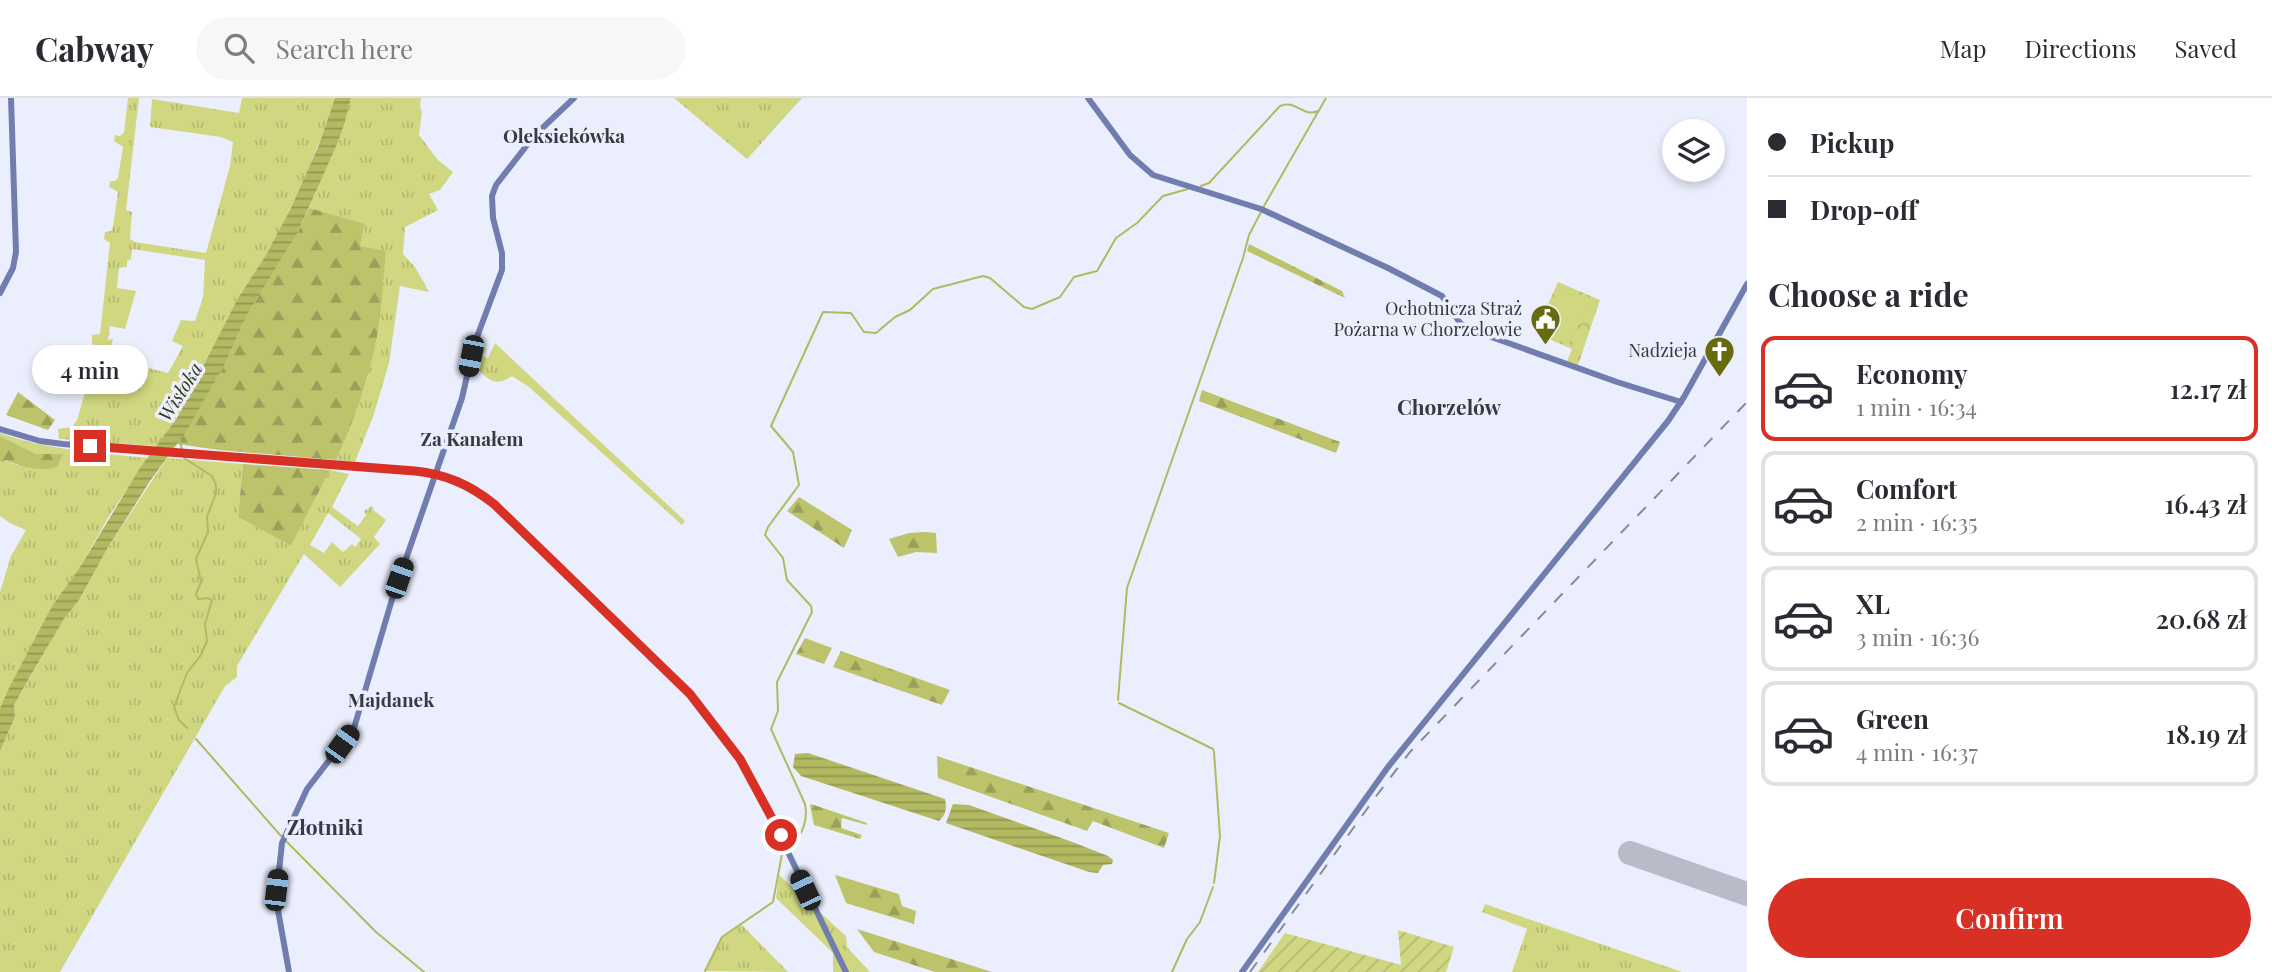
<!DOCTYPE html>
<meta charset="utf-8">
<style>
body{margin:0;font-family:"Playfair Display",serif;background:#f7f7f7;color:#2b2b33;height:100vh;display:flex;flex-direction:column;font-size:26px;white-space:nowrap}
*{box-sizing:border-box;margin:0}
p{font-size:23px;color:#7c7c81}
.icon{flex:none;width:38px;height:38px;fill:none;stroke:currentColor;stroke-width:2;stroke-linecap:round;stroke-linejoin:round}
.map{position:relative;flex:1;overflow:hidden}
.drawer{display:flex;flex-direction:column;background:#fff;width:525px}
.drawer>*{flex:none}
.guide{display:grid;align-content:center;height:154px;padding:0 21px;background:#fff}
.fabs{position:absolute;left:1662px;top:21px;display:grid;gap:14px}
.fabs a{display:grid;place-items:center;width:63px;height:63px;border-radius:50%;background:#fff;box-shadow:0 4px 10px #0003;font-size:35px}
.end{position:absolute;width:32px;height:32px;margin:-16px;border:9px solid #d93025;background:#fff;box-shadow:0 0 0 4px #fff}
.from{border-radius:50%}
.bubble{position:absolute;height:49px;border-radius:24px;background:#fff;box-shadow:0 4px 10px #0003;font-size:23px;font-weight:600;line-height:49px;text-align:center}
.car{position:absolute;width:21px;height:42px;margin:-21px -10px;border-radius:9px;box-shadow:0 0 5px 2px #0007;background:linear-gradient(#222 24%,#8ab4d8 0 40%,#222 0 76%,#8ab4d8 0 86%,#222 0)}
.guide b{display:flex;align-items:center;gap:24px;height:66px;font-size:26px}
.guide b+b{border-top:2px solid #e1e1e2}
.guide i{width:18px;height:18px;background:#2b2b33}
ul{padding:0;list-style:none}
li{display:flex;align-items:center;gap:21px;height:105px;margin:0 14px 10px;padding:0 7px;border:4px solid #e1e1e2;border-radius:14px}
li div{flex:1}
li b{display:block;font-size:26px}
li em{font-style:normal;font-weight:600}
li.selected{border-color:#d93025}
li>.icon{width:63px;height:63px;stroke-width:1.5}
h2{padding:0 21px;font-size:32px;line-height:84px}
.primary-button{display:flex;gap:14px;margin-top:auto;padding:14px 21px}
.primary-button a{flex:1;height:80px;border-radius:42px;background:#d93025;color:#fff;font-size:28px;font-weight:600;line-height:80px;text-align:center}
header{display:flex;align-items:center;gap:42px;box-sizing:border-box;height:98px;padding:0 35px;background:#fff;border-bottom:2px solid #e1e1e2}
header strong{font-size:33px}
nav{display:flex;gap:38px;margin-inline-start:auto;font-size:24px}
.search{width:490px;height:63px;background:#f7f7f7;display:flex;align-items:center;gap:18px;box-sizing:border-box;padding:0 24px;border-radius:38px;color:#7c7c81;font-size:26px}
main{display:flex;flex:1;min-height:0}
.map>svg:first-child{display:block}
.grass{fill:url(#grass-tufts);fill-rule:evenodd}
.forest{fill:url(#forest-firs)}
.park{fill:url(#park-crowns)}
.garden{fill:url(#garden-furrows)}
.pitch{fill:#d0d780}
.water{fill:url(#water-rules)}
.lines{fill:none;stroke-linecap:round;stroke-linejoin:round}
.stream{stroke:#b2b960;stroke-width:2}
.runway{stroke:#b9bcc8;stroke-width:24}
.secondary{stroke:#717daf;stroke-width:6}
.rail{stroke:#878993;stroke-width:2;stroke-dasharray:12 12;stroke-linecap:butt}
.route{stroke:#d93025;stroke-width:9}
.labels{text-anchor:middle;stroke-width:7;stroke-linejoin:round;paint-order:stroke}
.poi-label{font-size:18px;fill:#37383e;stroke:#ebeffd;text-anchor:end}
.neighbourhood-label{font-size:19px;font-weight:bold;fill:#373a45;stroke:#ebeffd}
.water-label{font-size:19px;font-style:italic;fill:#373913;stroke:#ebeffd}
.quarter-label{font-size:21px;font-weight:bold;fill:#373a45;stroke:#ebeffd}
</style>
<header>
<strong>Cabway</strong>
<div class="search"><svg class="icon" aria-label="search" viewBox="0 0 24 24"><circle cx="10" cy="10" r="6"/><path d="M15 15l6 6"/></svg>Search here</div>
<nav><a>Map</a><a>Directions</a><a>Saved</a></nav>
</header>
<main>
<div class="map">
<svg width="1747" height="874" viewBox="0 0 1747 874">
<defs>
<pattern id="grass-tufts" width="24" height="20" patternUnits="userSpaceOnUse" patternTransform="scale(1.75)"><rect width="24" height="20" fill="#d0d780"/><path d="M3 7l-1-3M5 7V3M7 7l1-3M15 17l-1-3M17 17v-4M19 17l1-3" fill="none" stroke="#b3b970"/></pattern>
<pattern id="forest-firs" width="22" height="20" patternUnits="userSpaceOnUse" patternTransform="scale(1.75)"><rect width="22" height="20" fill="#bdc36a"/><path d="M5 1l3.5 6h-7zM16 11l3.5 6h-7z" fill="#9a9f59"/></pattern>
<pattern id="park-crowns" width="20" height="18" patternUnits="userSpaceOnUse" patternTransform="scale(1.75)"><rect width="20" height="18" fill="#d0d780"/><path d="M2 6a3 3 0 1 1 6 0M12 15a3 3 0 1 1 6 0" fill="none" stroke="#b3b970"/></pattern>
<pattern id="garden-furrows" width="10" height="10" patternUnits="userSpaceOnUse" patternTransform="scale(1.75)"><rect width="10" height="10" fill="#d0d780"/><path d="M-1 1l2-2M0 10L10 0M9 11l2-2" fill="none" stroke="#b3b970"/></pattern>
<pattern id="water-rules" width="6" height="5" patternUnits="userSpaceOnUse" patternTransform="scale(1.75)"><rect width="6" height="5" fill="#b2b960"/><path d="M0 2.5h6" fill="none" stroke="#929751"/></pattern>
</defs>
<rect width="100%" height="100%" fill="#ebeffd"/>
<g class="grass">
<path d="M128,0H139L126,112L132,114L130,141L135,144L206,155L230,68L233,44L221,39L150,29L152,1L239,15L242,0H335C317,54 295,107 266,157C257,172 246,186 237,202C212,251 191,304 157,348L59,341L58,331L72,329L77,322L98,249L92,246V237L100,236L110,145L104,141L105,134L111,133L113,129L118,94L109,89L110,83H115L118,80L123,49L114,43L115,37L120,38L124,34ZM132,151L205,162L203,200L195,223L181,222L172,243L183,248L168,275L109,260L113,241L108,242L110,228L125,231L136,193L117,190L119,170L127,169V163L131,161Z"/>
<polygon points="351,0 421,0 420,9 422,14 419,37 438,62 453,74 440,92 429,96 438,112 405,129 403,156 415,169 429,194 400,188 389,265 374,316 355,364 336,362 366,285 378,235 379,218 360,148 365,127 309,110 345,24"/>
<polygon points="674,0 802,0 747,61"/>
<path d="M495,245L685,423L682,427L529,289L512,278C493,291 489,280 473,268L477,248L486,251L483,258L488,260Z"/>
<path d="M0,335C47,352 98,355 148,360L109,418L80,469L52,508L0,610V494L11,458L26,432L10,425L0,418V363L2,365L6,362L17,367L63,356H36L0,338Z"/>
<path d="M167,360L243,366L238,419L291,448L330,372L349,376L332,409L358,428L366,417L364,414L366,411L368,412L370,408L374,410L373,412L386,422L374,439L380,446L340,489L304,456L237,568V579L225,588L60,874H0V653L15,619L14,607L64,521L79,502L107,451ZM328,415L361,441L355,449L352,446L343,454L332,444L324,455L310,447Z"/>
<polygon points="779,777 846,838 847,849 870,874 833,874 833,855 776,800"/>
<polygon points="1485,806 1682,874 1512,874 1527,831 1482,814"/>
<polygon points="741,826 788,874 705,873 722,840"/>
</g>
<g class="forest">
<path d="M309,110L365,126L360,148L386,153C383,181 382,211 377,239C369,282 354,322 336,362L219,352L177,346L225,266L247,217L297,136Z"/>
<polygon points="1249,146 1342,193 1345,200 1247,153"/>
<polygon points="1202,292 1340,344 1336,355 1199,303"/>
<polygon points="18,294 55,322 48,332 6,317"/>
<path d="M0,338L36,356H63L57,369C41,374 21,369 6,362L2,365L0,363Z"/>
<polygon points="243,366 330,372 291,448 238,419"/>
<polygon points="799,399 852,432 844,450 787,413"/>
<polygon points="925,434 936,435 937,455 916,454 898,459 889,441 909,435"/>
<polygon points="805,540 832,550 824,566 796,556"/>
<polygon points="841,553 950,592 942,607 833,569"/>
<polygon points="937,658 1169,735 1164,750 1093,723 1087,733 938,680"/>
<polygon points="811,706 867,725 867,727 842,720 841,730 862,737 860,741 814,727 810,707"/>
<polygon points="835,777 899,796 902,808 916,813 914,826 846,805"/>
<polygon points="857,831 992,874 935,874 874,854"/>
</g>
<polygon class="park" points="1558,184 1600,202 1578,267 1567,263 1572,251 1535,235"/>
<polygon class="garden" points="1398,832 1454,849 1446,874 1258,874 1285,835 1401,867"/>
<polygon class="pitch" points="1560,188 1589,201 1569,246 1539,233"/>
<g class="water">
<polygon points="335,0 351,0 345,24 337,46 297,136 247,217 225,266 185,335 150,383 107,451 79,502 64,521 31,577 14,607 15,619 0,653 0,610 10,588 52,508 80,469 140,370 177,320 238,200 266,157 291,110 318,49"/>
<path d="M808,655L945,701C947,710 946,717 939,723L801,678L793,669L795,656Z"/>
<polygon points="953,706 969,707 1075,745 1108,758 1113,762 1112,766 1103,767 1098,775 1089,774 946,725"/>
</g>
<g class="lines">
<g class="stream">
<path d="M1201,88L1209,85L1280,8C1295,1 1304,20 1318,13"/>
<polyline points="1264,108 1326,0"/>
<polyline points="179,339 184,360 212,378 216,387 216,395 207,419 208,434 196,461 201,484 196,496 198,501 207,500 212,502 205,526 207,543 201,557 187,575 174,609 179,622 187,630"/>
<polyline points="1118,602 1127,490 1243,160 1249,137 1261,114"/>
<polyline points="1119,605 1213,651 1214,654 1220,738 1214,785"/>
<polyline points="196,641 281,738"/>
<polyline points="286,743 376,834 424,874"/>
<path d="M791,748C803,737 808,721 805,706L771,631L778,613L777,584L812,514L811,508L787,482L783,460L765,437L768,429L799,387L793,354L771,328L823,214L851,215L864,234L876,235L895,219L910,212L933,191L983,178L990,180L1024,209L1032,211L1060,199L1074,179L1097,173L1116,140L1137,125L1163,98L1188,91"/>
<polyline points="705,873 722,839 773,804 782,756"/>
<polyline points="1172,874 1187,841 1200,824 1213,789"/>
</g>
<polyline class="runway" points="1630,755 1747,796"/>
<g class="secondary">
<polyline points="1088,0 1130,57 1153,77 1261,111 1388,170 1442,198 1460,225 1469,231 1617,284 1681,304"/>
<polyline points="0,195 13,170 16,154 11,0"/>
<path d="M0,331L40,343L63,346L416,373C446,376 470,387 494,406L659,565L690,596L726,641L758,692L846,874"/>
<polyline points="289,874 276,801 282,745 307,691 354,630 393,498 462,300 474,247 502,172 502,155 493,120 492,98 496,87 534,38 574,0"/>
<polyline points="1242,874 1388,669 1668,323 1684,299 1747,186"/>
</g>
<polyline class="rail" points="1250,874 1377,697 1410,654 1747,304"/>
</g>
<g class="lines">
<path class="route" d="M90,348L415,373C446,376 470,387 494,406L690,596L740,661L781,737"/>
</g>
<defs>
<symbol id="civic-pin" viewBox="-11 -11 22 30"><path d="M0 17L-7.5 6A9.5 9.5 0 1 1 7.5 6Z" fill="#676b0d" stroke="#ebeffd"/><path d="M-.6-6.5H3V-4.5H.6V-3L4-1V1h2V6H-6V1h2V-1L-.6-3ZM-1.2 2.5V6h2.4V2.5Z" fill="#fff"/></symbol>
<symbol id="church-pin" viewBox="-11 -11 22 30"><path d="M0 17L-7.5 6A9.5 9.5 0 1 1 7.5 6Z" fill="#676b0d" stroke="#ebeffd"/><path d="M-1.2-6h2.4v3.5h3.3v2.4h-3.3V6h-2.4V-.1h-3.3v-2.4h3.3Z" fill="#fff"/></symbol>
</defs>
<g fill-rule="evenodd">
<use href="#civic-pin" x="1528" y="204" width="35" height="47"/>
<use href="#church-pin" x="1702" y="236" width="35" height="47"/>
</g>
<g class="labels">
<g class="poi-label">
<text x="1522" y="217">Ochotnicza Straż<tspan x="1522" dy="21">Pożarna w Chorzelowie</tspan></text>
<text x="1697" y="259">Nadzieja</text>
</g>
<g class="neighbourhood-label">
<text x="564" y="45">Oleksiekówka</text>
<text x="472" y="348">Za Kanałem</text>
<text x="391" y="609">Majdanek</text>
</g>
<g class="water-label">
<text transform="translate(180 294) rotate(-58)" y="7">Wisłoka</text>
</g>
<g class="quarter-label">
<text x="1449" y="317">Chorzelów</text>
<text x="325" y="737">Złotniki</text>
</g>
</g>
</svg>
<div class="fabs">
<a><svg class="icon" aria-label="layers" viewBox="0 0 24 24"><path d="M12 4l9 5-9 5-9-5zM3 14l9 5 9-5"/></svg></a>
</div>
<i class="end from" style="left:781px;top:737px"></i>
<i class="end" style="left:90px;top:348px"></i>
<div class="bubble" style="left:32px;top:247px;width:116px">4 min</div>
<i class="car" style="left:471px;top:258px;rotate:191deg"></i>
<i class="car" style="left:399px;top:480px;rotate:19deg"></i>
<i class="car" style="left:342px;top:646px;rotate:36deg"></i>
<i class="car" style="left:276px;top:792px;rotate:7deg"></i>
<i class="car" style="left:805px;top:792px;rotate:335deg"></i>
</div>
<section class="drawer">
<div class="guide">
<b><i class="from"></i>Pickup</b>
<b><i></i>Drop-off</b>
</div>
<h2>Choose a ride</h2>
<ul>
<li class="selected"><svg class="icon" aria-label="car" viewBox="0 0 24 24"><path d="M5 17H2v-5l4-1 3-4h7l3 4 3 1v5h-3M9 17h6M6 11h13"/><circle cx="7" cy="17" r="2"/><circle cx="17" cy="17" r="2"/></svg><div><b>Economy</b><p>1 min · 16:34</p></div><em>12.17 zł</em></li>
<li><svg class="icon" aria-label="car" viewBox="0 0 24 24"><path d="M5 17H2v-5l4-1 3-4h7l3 4 3 1v5h-3M9 17h6M6 11h13"/><circle cx="7" cy="17" r="2"/><circle cx="17" cy="17" r="2"/></svg><div><b>Comfort</b><p>2 min · 16:35</p></div><em>16.43 zł</em></li>
<li><svg class="icon" aria-label="car" viewBox="0 0 24 24"><path d="M5 17H2v-5l4-1 3-4h7l3 4 3 1v5h-3M9 17h6M6 11h13"/><circle cx="7" cy="17" r="2"/><circle cx="17" cy="17" r="2"/></svg><div><b>XL</b><p>3 min · 16:36</p></div><em>20.68 zł</em></li>
<li><svg class="icon" aria-label="car" viewBox="0 0 24 24"><path d="M5 17H2v-5l4-1 3-4h7l3 4 3 1v5h-3M9 17h6M6 11h13"/><circle cx="7" cy="17" r="2"/><circle cx="17" cy="17" r="2"/></svg><div><b>Green</b><p>4 min · 16:37</p></div><em>18.19 zł</em></li>
</ul>
<div class="primary-button"><a>Confirm</a></div>
</section>
</main>
